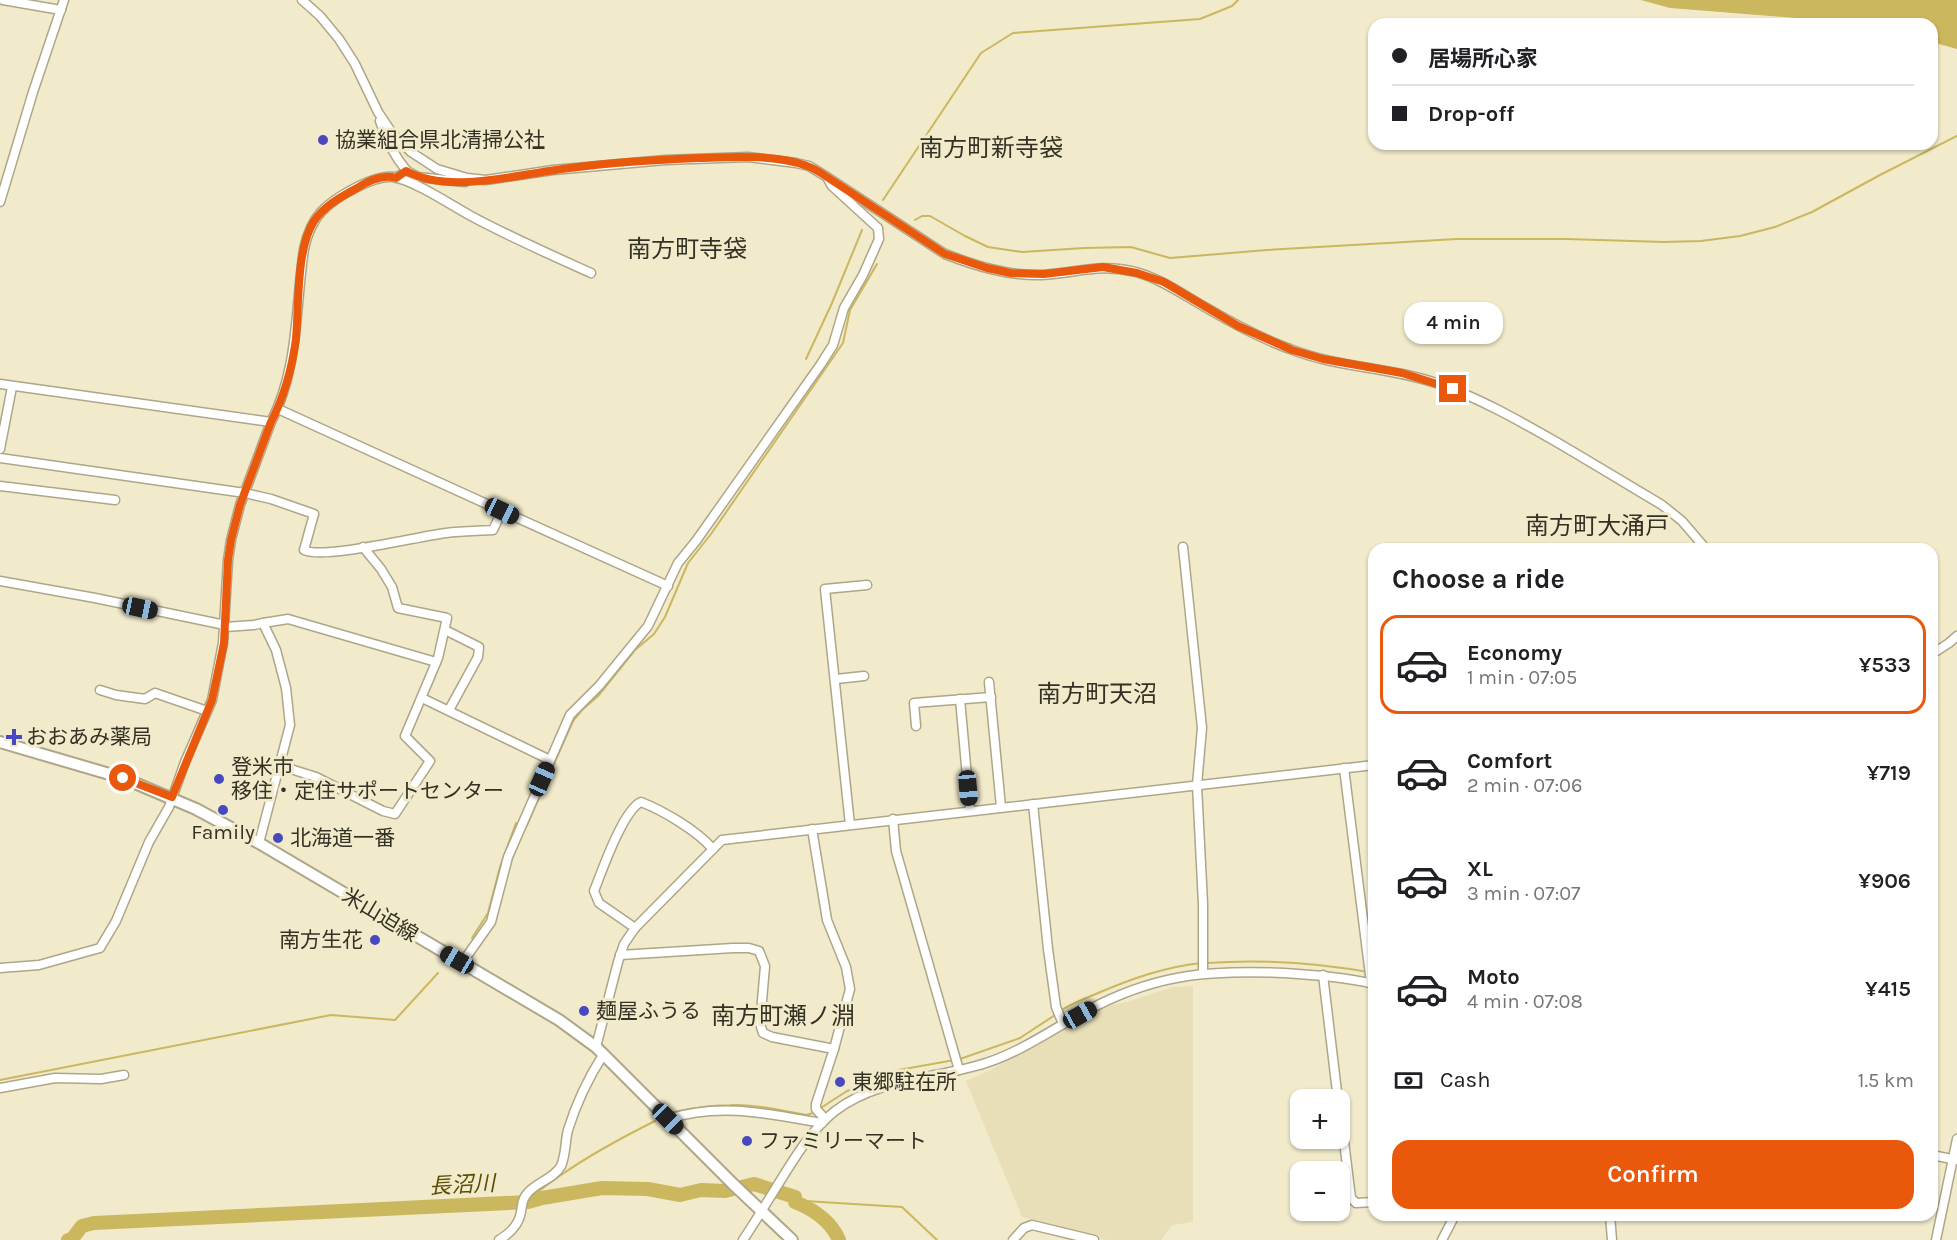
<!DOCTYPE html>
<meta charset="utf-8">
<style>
body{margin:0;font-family:Karla,"Noto Sans JP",sans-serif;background:#f2f2f2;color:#202124;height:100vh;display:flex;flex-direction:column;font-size:22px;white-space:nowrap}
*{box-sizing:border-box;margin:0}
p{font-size:20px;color:#757577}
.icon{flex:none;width:33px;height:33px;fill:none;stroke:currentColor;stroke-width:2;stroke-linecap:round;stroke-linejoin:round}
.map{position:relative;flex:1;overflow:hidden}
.side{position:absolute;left:1368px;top:543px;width:570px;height:678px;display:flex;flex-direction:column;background:#fff;border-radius:18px;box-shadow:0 2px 4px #0004}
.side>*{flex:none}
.top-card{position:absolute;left:1368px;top:18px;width:570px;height:132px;border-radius:18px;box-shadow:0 2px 4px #0004;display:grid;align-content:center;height:132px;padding:0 24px;background:#fff}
.buttons{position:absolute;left:1290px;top:1089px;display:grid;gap:12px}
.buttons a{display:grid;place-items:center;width:60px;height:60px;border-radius:12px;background:#fff;box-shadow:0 2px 4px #0004;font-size:30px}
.end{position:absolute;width:27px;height:27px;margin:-14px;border:8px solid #ea580c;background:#fff;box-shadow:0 0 0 3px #fff}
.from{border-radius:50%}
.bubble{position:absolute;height:42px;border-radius:18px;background:#fff;box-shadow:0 2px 4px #0004;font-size:20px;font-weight:600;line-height:42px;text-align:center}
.car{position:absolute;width:18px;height:36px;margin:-18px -9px;border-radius:8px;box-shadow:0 0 4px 2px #0007;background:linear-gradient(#222 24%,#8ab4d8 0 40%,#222 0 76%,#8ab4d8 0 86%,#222 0)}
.top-card b{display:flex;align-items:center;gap:21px;height:57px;font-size:22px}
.top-card b+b{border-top:2px solid #e0e0e0}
.top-card i{width:15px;height:15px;background:#202124}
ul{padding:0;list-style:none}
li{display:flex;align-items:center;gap:18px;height:99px;margin:0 12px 9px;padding:0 12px;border:3px solid transparent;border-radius:18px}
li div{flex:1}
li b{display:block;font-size:22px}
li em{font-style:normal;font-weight:600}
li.selected{border-color:#ea580c}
li>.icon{width:54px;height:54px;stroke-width:1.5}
h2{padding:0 24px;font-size:27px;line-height:72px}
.pay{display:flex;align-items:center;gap:15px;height:66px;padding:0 24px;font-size:22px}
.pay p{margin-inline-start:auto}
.action{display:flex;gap:12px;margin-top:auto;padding:12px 24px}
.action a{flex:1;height:69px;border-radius:18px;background:#ea580c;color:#fff;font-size:24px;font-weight:600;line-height:69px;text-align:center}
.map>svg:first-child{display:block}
.built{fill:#e8dfb9}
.water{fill:#cbb75d}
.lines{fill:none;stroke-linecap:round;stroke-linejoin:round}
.stream{stroke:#cbb75d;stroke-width:2}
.river{stroke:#cbb75d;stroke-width:14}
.minor-casing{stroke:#ada688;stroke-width:11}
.major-casing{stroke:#ada688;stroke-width:14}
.minor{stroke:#fff;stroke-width:8}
.major{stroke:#fff;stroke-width:10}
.route{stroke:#ea580c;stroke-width:8}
.poi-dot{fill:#4849bf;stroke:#f1eacb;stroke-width:2}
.labels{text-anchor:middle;stroke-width:6;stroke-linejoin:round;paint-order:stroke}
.poi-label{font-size:21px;fill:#343125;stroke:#f1eacb;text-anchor:start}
.street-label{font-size:21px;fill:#343125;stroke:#f1eacb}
.water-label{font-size:22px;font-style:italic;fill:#5c4d04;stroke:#f1eacb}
.quarter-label{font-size:24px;fill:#343125;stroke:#f1eacb}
</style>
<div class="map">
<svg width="1957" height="1240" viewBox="0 0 1957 1240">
<rect width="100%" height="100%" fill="#f1eacb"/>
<polygon class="built" points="1193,986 1193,1222 1172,1225 1161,1240 1106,1240 1022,1217 966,1081 991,1070 1102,1007 1127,1002 1173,987"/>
<polygon class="water" points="1641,0 1957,0 1957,49 1932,42 1932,24 1858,24 1848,22 1670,8"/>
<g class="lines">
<g class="stream">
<polyline points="883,200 981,53 1013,33 1200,19 1232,6 1238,0"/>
<polyline points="915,220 922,216 930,216 965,236 988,247 1022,252 1084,248 1131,247 1170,258 1267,250 1457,239 1567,239 1664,242 1701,241 1740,236 1775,227 1812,212 1880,175 1957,136"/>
<polyline points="806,359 832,303 862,230"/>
<polyline points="527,825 573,721 582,710 598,696 635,650 654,634 665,617 688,563 711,534 843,343 850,310 877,264"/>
<polyline points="472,938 488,913 500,867 516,823"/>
<path d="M1207,963C1262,959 1320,963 1374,973"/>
<path d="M1060,1011C1072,1003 1084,999 1098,993C1131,979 1164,967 1201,963"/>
<polyline points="0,1080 331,1015 395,1020 438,973"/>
<path d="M674,1112C693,1108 711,1105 731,1105C756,1104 782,1111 806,1115L813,1113L847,1091L893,1071L960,1059L1020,1038L1055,1015"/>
<polyline points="795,1197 805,1201 902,1207 937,1240"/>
<path d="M528,1202C538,1190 551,1182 564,1173C593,1153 623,1137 655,1121"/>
</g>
<path class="river" d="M68,1240L72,1239L82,1226L94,1223L528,1202L542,1198L602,1188L648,1189L680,1195L701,1190L725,1191L754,1184L795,1197V1202C815,1210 831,1221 839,1240"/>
<defs>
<g id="minor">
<polyline points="3,0 61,10"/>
<path d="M302,0L320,16L339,39L355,64L378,112L392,133L411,152L437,169L467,178L486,180L553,170L665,160L748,157L796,163L809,166L827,177L945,254C976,266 1008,276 1042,275C1077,273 1100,263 1136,272C1161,279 1182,294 1205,307C1232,323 1260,338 1290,349C1338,368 1391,367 1439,384C1479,398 1516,419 1553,440C1589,461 1625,483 1662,505L1682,521L1706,549"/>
<path d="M380,121C386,140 394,156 407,171"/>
<polyline points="396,178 407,171 418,177 465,182"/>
<polyline points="0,202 33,92 64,0"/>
<polyline points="0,384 271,422"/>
<polyline points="278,409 502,511"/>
<polyline points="0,449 12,387"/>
<path d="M0,458L245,493L271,499L314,514L304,550C323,560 420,536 446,533C462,531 477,531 493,530L502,511L668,586"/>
<polyline points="0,486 115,500"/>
<polyline points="1183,547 1202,728 1197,785 1203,904 1203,973"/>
<polyline points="0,581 95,598 225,625"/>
<polyline points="263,623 288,619 436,662"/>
<polyline points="225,627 254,625 263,623 276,650 286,688 290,725 259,843"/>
<polyline points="445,630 479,647 478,657 449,710"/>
<polyline points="1932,654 1949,643 1957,636"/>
<polyline points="836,679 864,676"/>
<polyline points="989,682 1001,807"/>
<polyline points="100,690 116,695 145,699 155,693 207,711"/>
<polyline points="422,698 550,760"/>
<polyline points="960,699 970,810"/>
<polyline points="916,726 914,703 991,697"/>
<polyline points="281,766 316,777 383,811 395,814 430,761 405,736 438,658 447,618 398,608 392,587 381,569 363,547"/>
<polyline points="1344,768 1371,983"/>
<polyline points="1033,804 1048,949 1056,1007 1063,1024"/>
<polyline points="893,819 896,851 959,1070"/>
<polyline points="850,825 825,589 867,585"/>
<polyline points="812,829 827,920 846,967 850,989 834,1049 816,1104 816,1109 825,1119"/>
<path d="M635,928L599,903L594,891C602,871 623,810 641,802C664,811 696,830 713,849"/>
<polyline points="620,955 733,948 749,948 759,951 765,966 760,1024 763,1033 772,1037 834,1049"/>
<polyline points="462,963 491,922 508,857 570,715 599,686 648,626 678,563 696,541 821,364 833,345 844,308 863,275 879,239 878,228 832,186 828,179"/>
<path d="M0,968L39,965L100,948L116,921L149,842L169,807L185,762L212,700L223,643L228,560L231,540L240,505L271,422C299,368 295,308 304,249C307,235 312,222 321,212C334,198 374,174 394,177C415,181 451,205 471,216C510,237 551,255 591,273"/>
<polyline points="1323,975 1338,1100"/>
<polyline points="596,1047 618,962 624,944 635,928 722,840 1374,765"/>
<polyline points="0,1088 55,1078 101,1079 124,1075"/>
<polyline points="1340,1109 1351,1198 1356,1203 1374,1202"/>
<path d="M668,1119C721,1102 769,1114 822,1123"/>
<polyline points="1932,1155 1957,1160"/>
<polyline points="1610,1215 1612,1240"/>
<path d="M499,1240C509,1234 519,1225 521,1212C522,1206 522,1200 526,1195C535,1182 553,1180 561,1166C566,1155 565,1141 568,1130C576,1104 589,1077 603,1055"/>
<path d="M743,1240C755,1222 766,1204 777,1186C794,1159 810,1131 835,1111C878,1078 936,1079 986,1063C1026,1050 1061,1023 1098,1005C1162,973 1214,970 1284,973C1314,975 1344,977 1374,984"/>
<polyline points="1013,1240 1024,1228 1032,1225 1094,1240"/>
<polyline points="1442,1240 1455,1215"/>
<polyline points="1936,1240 1957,1139"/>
</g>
<polyline id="major" points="0,742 123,778 196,809 259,843 559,1020 596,1047 733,1184 792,1240"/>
</defs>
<use href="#minor" class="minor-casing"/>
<use href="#major" class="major-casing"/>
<use href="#minor" class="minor"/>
<use href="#major" class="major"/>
</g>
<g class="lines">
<path class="route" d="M123,778L172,797L212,700L224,643L228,560L231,540L240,505L271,422C284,397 292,368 296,339C299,306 296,249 314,221C325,205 341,197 357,188C368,181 383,174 396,178L406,171C446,193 507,177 549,171C599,163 649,160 699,158C732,157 776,154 807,166C814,168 821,173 827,177L945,254L987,268L1011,273L1044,274L1103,267L1137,273L1164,282L1238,326L1292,350L1323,359L1402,373L1453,389"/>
</g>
<g class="poi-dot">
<circle cx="323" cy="140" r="6"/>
<path d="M11 728h6v6h6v6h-6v6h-6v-6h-6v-6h6z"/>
<circle cx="219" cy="779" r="6"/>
<circle cx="223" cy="810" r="6"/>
<circle cx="278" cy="838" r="6"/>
<circle cx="375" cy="940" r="6"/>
<circle cx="584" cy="1011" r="6"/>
<circle cx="840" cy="1082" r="6"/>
<circle cx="747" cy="1141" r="6"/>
</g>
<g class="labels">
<g class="poi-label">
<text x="335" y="147">協業組合県北清掃公社</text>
<text x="26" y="744">おおあみ薬局</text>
<text x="231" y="774">登米市<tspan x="231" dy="24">移住・定住サポートセンター</tspan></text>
<text x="223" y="839" text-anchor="middle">Family</text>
<text x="290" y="845">北海道一番</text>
<text x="363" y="947" text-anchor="end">南方生花</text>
<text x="596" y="1018">麺屋ふうる</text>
<text x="852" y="1089">東郷駐在所</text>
<text x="759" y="1148">ファミリーマート</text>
</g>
<g class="street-label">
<text transform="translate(380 915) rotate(31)" y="7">米山迫線</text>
</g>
<g class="water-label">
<text transform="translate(462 1184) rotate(-3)" y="8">長沼川</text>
</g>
<g class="quarter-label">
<text x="991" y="156">南方町新寺袋</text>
<text x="687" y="257">南方町寺袋</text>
<text x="1597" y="534">南方町大涌戸</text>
<text x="1097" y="702">南方町天沼</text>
<text x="783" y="1024">南方町瀬ノ淵</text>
</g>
</g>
</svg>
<div class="buttons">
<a>+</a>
<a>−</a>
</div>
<i class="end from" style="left:123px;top:778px"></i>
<i class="end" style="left:1453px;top:389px"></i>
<div class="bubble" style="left:1404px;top:302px;width:99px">4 min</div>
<i class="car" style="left:502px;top:511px;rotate:115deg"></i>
<i class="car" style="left:140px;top:608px;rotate:102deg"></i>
<i class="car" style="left:542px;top:779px;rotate:24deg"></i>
<i class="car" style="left:968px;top:788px;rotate:175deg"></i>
<i class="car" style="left:457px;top:960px;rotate:300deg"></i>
<i class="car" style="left:1080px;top:1015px;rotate:61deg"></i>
<i class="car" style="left:668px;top:1119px;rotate:135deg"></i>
<div class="top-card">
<b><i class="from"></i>居場所心家</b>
<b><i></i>Drop-off</b>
</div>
<section class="side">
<h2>Choose a ride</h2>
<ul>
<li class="selected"><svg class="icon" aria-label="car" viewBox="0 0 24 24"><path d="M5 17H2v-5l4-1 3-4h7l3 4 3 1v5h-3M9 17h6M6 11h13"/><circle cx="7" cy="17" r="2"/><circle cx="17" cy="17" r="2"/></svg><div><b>Economy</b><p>1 min · 07:05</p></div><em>¥533</em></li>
<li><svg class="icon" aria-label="car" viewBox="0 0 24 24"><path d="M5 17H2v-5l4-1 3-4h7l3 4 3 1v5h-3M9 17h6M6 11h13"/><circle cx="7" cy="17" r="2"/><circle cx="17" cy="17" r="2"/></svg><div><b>Comfort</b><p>2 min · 07:06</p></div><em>¥719</em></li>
<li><svg class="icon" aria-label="car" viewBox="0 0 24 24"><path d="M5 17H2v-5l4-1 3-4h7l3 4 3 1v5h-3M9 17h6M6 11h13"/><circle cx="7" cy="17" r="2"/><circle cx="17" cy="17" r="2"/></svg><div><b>XL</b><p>3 min · 07:07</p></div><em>¥906</em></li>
<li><svg class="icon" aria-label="car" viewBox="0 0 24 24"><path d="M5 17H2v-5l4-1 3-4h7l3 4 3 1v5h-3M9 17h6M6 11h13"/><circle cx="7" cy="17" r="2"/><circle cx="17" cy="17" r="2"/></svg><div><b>Moto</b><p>4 min · 07:08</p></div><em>¥415</em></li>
</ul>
<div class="pay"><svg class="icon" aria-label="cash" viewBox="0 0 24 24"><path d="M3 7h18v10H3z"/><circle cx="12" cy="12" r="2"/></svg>Cash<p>1.5 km</p></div>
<div class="action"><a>Confirm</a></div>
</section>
</div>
